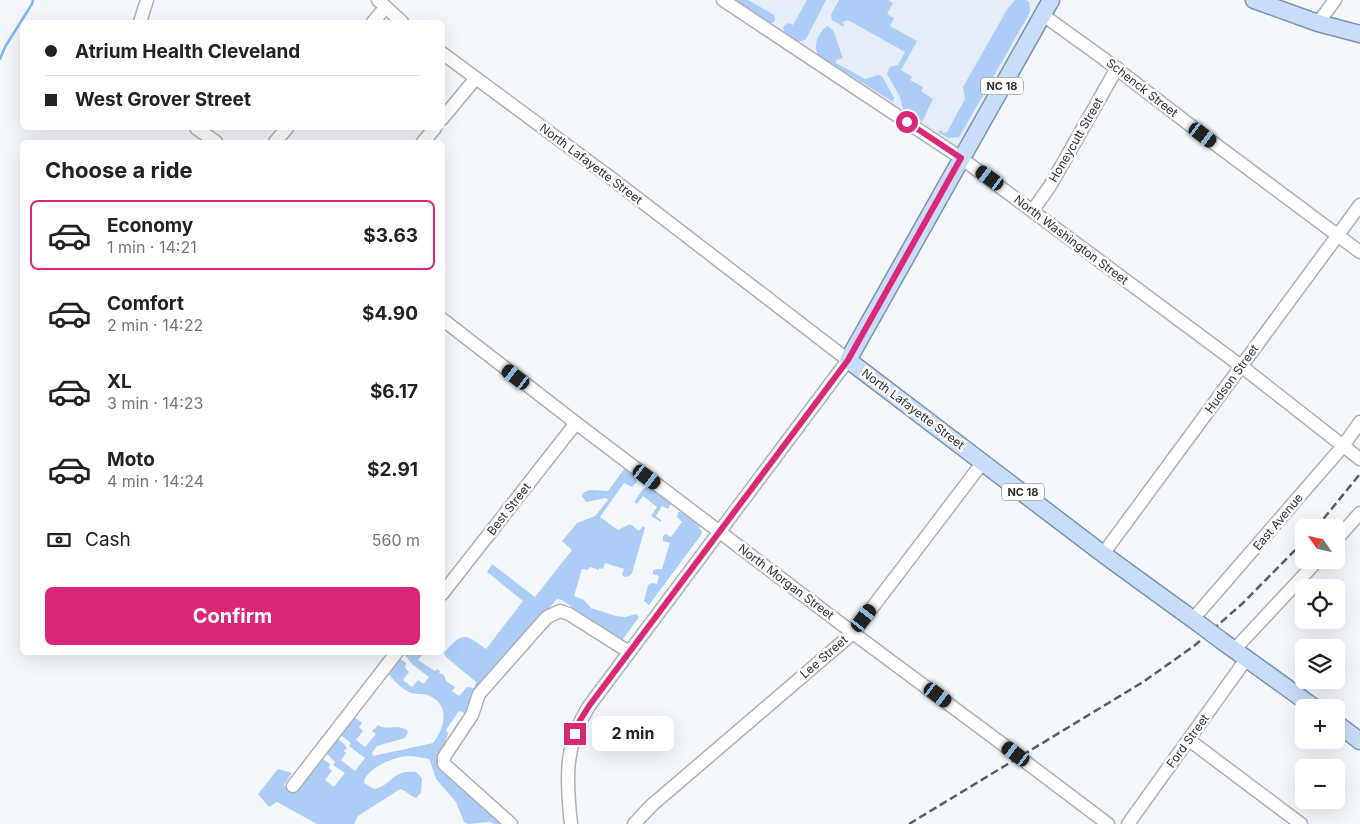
<!DOCTYPE html>
<meta charset="utf-8">
<style>
body{margin:0;font-family:Inter,sans-serif;background:#f2f2f2;color:#222;height:100vh;display:flex;flex-direction:column;font-size:19px;white-space:nowrap}
*{box-sizing:border-box;margin:0}
p{font-size:16px;color:#767676}
.icon{flex:none;width:28px;height:28px;fill:none;stroke:currentColor;stroke-width:2;stroke-linecap:round;stroke-linejoin:round}
.map{position:relative;flex:1;overflow:hidden}
.sheet{position:absolute;left:20px;top:140px;width:425px;height:515px;display:flex;flex-direction:column;background:#fff;border-radius:8px;box-shadow:0 5px 20px #0002}
.sheet>*{flex:none}
.guide{position:absolute;left:20px;top:20px;width:425px;height:110px;border-radius:8px;box-shadow:0 5px 20px #0002;display:grid;align-content:center;height:110px;padding:0 25px;background:#fff}
.needle{width:32px;rotate:304deg}
.tools{position:absolute;left:1295px;top:519px;display:grid;gap:10px}
.tools a{display:grid;place-items:center;width:50px;height:50px;border-radius:8px;background:#fff;box-shadow:0 5px 20px #0002;font-size:25px}
.end{position:absolute;width:22px;height:22px;margin:-11px;border:6px solid #db2777;background:#fff;box-shadow:0 0 0 2px #fff}
.from{border-radius:50%}
.bubble{position:absolute;height:35px;border-radius:8px;background:#fff;box-shadow:0 5px 20px #0002;font-size:16px;font-weight:700;line-height:35px;text-align:center}
.car{position:absolute;width:15px;height:30px;margin:-15px -8px;border-radius:6px;box-shadow:0 0 4px 1px #0007;background:linear-gradient(#222 24%,#8ab4d8 0 40%,#222 0 76%,#8ab4d8 0 86%,#222 0)}
.guide b{display:flex;align-items:center;gap:18px;height:48px;font-size:19px}
.guide b+b{border-top:1px solid #e0e0e0}
.guide i{width:12px;height:12px;background:#222}
ul{padding:0;list-style:none}
li{display:flex;align-items:center;gap:15px;height:70px;margin:0 10px 8px;padding:0 15px;border:2px solid transparent;border-radius:8px}
li div{flex:1}
li b{display:block;font-size:19px}
li em{font-style:normal;font-weight:700}
li.selected{border-color:#db2777}
li>.icon{width:45px;height:45px;stroke-width:1.5}
h2{padding:0 25px;font-size:22px;line-height:60px}
.pay{display:flex;align-items:center;gap:12px;height:55px;padding:0 25px;font-size:19px}
.pay p{margin-inline-start:auto}
.button{display:flex;gap:10px;margin-top:auto;padding:10px 25px}
.button a{flex:1;height:58px;border-radius:8px;background:#db2777;color:#fff;font-size:20px;font-weight:700;line-height:58px;text-align:center}
.map>svg:first-child{display:block}
.built{fill:#e5edf8}
.green{fill:#accdf7}
.lines{fill:none;stroke-linecap:round;stroke-linejoin:round}
.stream{stroke:#7fb5f9;stroke-width:2.5}
.minor-casing{stroke:#adb0b5;stroke-width:15}
.major-casing{stroke:#7c92af;stroke-width:19}
.minor{stroke:#fff;stroke-width:12}
.major{stroke:#caddf8;stroke-width:16}
.rail{stroke:#5c5d60;stroke-width:2.5;stroke-dasharray:8 4;stroke-linecap:butt}
.minor-bridge-casing{stroke:#adb0b5;stroke-width:15;stroke-linecap:butt}
.major-bridge-casing{stroke:#7c92af;stroke-width:19;stroke-linecap:butt}
.minor-bridge{stroke:#fff;stroke-width:12}
.major-bridge{stroke:#caddf8;stroke-width:16}
.route{stroke:#db2777;stroke-width:6}
.labels{text-anchor:middle;stroke-width:5;stroke-linejoin:round;paint-order:stroke}
.shield{fill:#fff;stroke:#6d6d6f;stroke-width:1}
.shield-label{font-size:11px;font-weight:bold;fill:#2e2f31}
.street-label{font-size:12px;fill:#2e2f31;stroke:#fff}
</style>
<div class="map">
<svg width="1360" height="824" viewBox="0 0 1360 824">
<rect width="100%" height="100%" fill="#f4f8fc"/>
<polygon class="built" points="723,0 1051,0 961,158"/>
<g class="green">
<polygon points="733,0 748,0 774,15 775,20 773,23 768,22"/>
<path d="M807,0H826L806,39C798,45 791,37 784,32C782,27 784,25 789,23L793,25Z"/>
<polygon points="839,0 888,0 893,3 887,14 894,18 890,26 917,41 901,70 912,77 910,80 923,87 921,91 933,99 922,122 903,109 900,97 887,74 890,67 898,65 905,52 848,20 843,22 844,27 832,20 831,15"/>
<polygon points="1015,0 1026,0 1029,2 1030,12 961,134 959,137 948,138 938,132 941,130 943,133 947,132 965,99 963,87 1008,8"/>
<path d="M827,26L833,30L843,58L836,60V63L865,79L878,75L882,76L894,98L893,102L818,55C813,44 818,33 827,26Z"/>
<path d="M625,468L635,476L637,482L632,487L624,483L600,517L618,530L630,524L639,531L643,526L645,528L632,573L629,576L625,577L622,575L624,569L605,563L603,569L599,568V570L590,567L588,570L582,569L574,596L584,600L591,608L616,616L625,617L636,614L639,617L623,639H619L562,600L557,599L473,695L468,711L465,713L459,711L446,730L448,733L441,756L507,824H495L490,822L468,824L464,822L456,802L436,779L430,761L429,759C422,758 415,756 409,756C396,756 365,768 364,783L374,789C393,785 392,769 416,772L422,778L421,793L416,798C410,796 407,791 400,789L358,816L354,824H317L277,802L269,807L258,794L278,769L292,773L284,785L292,793L320,757L330,764L329,768L332,771L325,780L334,787L345,773L333,765L335,762L326,753L337,738L344,744L347,748L344,751L346,753L341,760L355,771L365,758L349,746L351,743L339,734L353,716L362,723L359,727L363,731L356,740L365,747L376,734L372,731L378,725C386,731 396,724 407,730L408,732L405,738L377,746L372,753L373,756L433,743C444,729 451,706 430,696C424,693 417,695 411,693C403,690 392,679 387,672L399,658L406,663L405,668L409,672L403,680L412,687L418,680L424,684L429,677L413,665L403,653H424L418,660L435,671L437,669L440,671L439,673L444,675L446,681L455,687L452,691L459,696L467,687L474,688L476,682L446,657L444,653C463,631 465,634 486,649L523,601L487,572L492,564L535,597L572,550L562,541L577,523L595,516L608,500L606,498L586,502L582,496L584,492L590,490L608,491Z"/>
<polygon points="647,487 651,488 671,504 668,509 662,506 656,516 661,520 661,522 651,516 657,507 643,496 637,504 634,502 643,489"/>
<polygon points="678,512 681,512 700,526 699,528 702,531 701,535 649,605 644,601 648,585 652,583 657,584 659,576 653,574 653,571 656,569 662,569 670,543 663,541 663,536 666,534 671,537 682,522 677,517"/>
</g>
<g class="lines">
<polyline class="stream" points="0,59 5,47 32,4 33,0"/>
<defs>
<g id="minor">
<polyline points="378,0 402,22"/>
<polyline points="723,0 961,158 1241,366 1360,459"/>
<polyline points="1043,15 1104,59 1203,135 1360,252"/>
<polyline points="140,22 147,0"/>
<polyline points="373,22 385,8"/>
<polyline points="1318,23 1335,0"/>
<path d="M442,53L615,181L848,360L589,706C564,746 566,779 571,824"/>
<polyline points="442,119 476,78"/>
<polyline points="196,128 216,142"/>
<polyline points="275,142 287,128"/>
<polyline points="423,142 435,128"/>
<polyline points="1033,210 1050,186 1117,68"/>
<polyline points="442,319 576,423 853,633 1001,743"/>
<polyline points="1336,540 1360,513"/>
<polyline points="1103,554 1360,205"/>
<polyline points="442,594 576,423"/>
<polyline points="1193,619 1343,446 1360,422"/>
<polyline points="1234,650 1318,560"/>
<polyline points="1189,740 1301,824"/>
<polyline points="1031,766 1108,824"/>
<polyline points="293,786 397,652"/>
<polyline points="511,824 444,764 444,757 472,715 479,694 547,617 560,611 569,614 629,652"/>
<polyline points="634,824 652,805 853,633 983,462"/>
<polyline points="1128,824 1247,658"/>
</g>
<g id="major">
<polyline points="1051,0 848,360 1103,554 1198,623"/>
<polyline points="1254,0 1318,23 1360,34"/>
<polyline points="1222,641 1315,708"/>
<polyline points="1336,723 1360,741"/>
</g>
</defs>
<use href="#minor" class="minor-casing"/>
<use href="#major" class="major-casing"/>
<use href="#minor" class="minor"/>
<use href="#major" class="major"/>
<g class="rail">
<polyline points="1316,528 1360,474"/>
<polyline points="909,824 1143,682 1194,646 1243,603 1304,541"/>
</g>
<defs>
<polyline id="minor-bridge" points="1001,743 1031,766"/>
<polyline id="major-bridge" points="1198,623 1222,641"/>
</defs>
<use href="#minor-bridge" class="minor-bridge-casing"/>
<use href="#major-bridge" class="major-bridge-casing"/>
<use href="#minor-bridge" class="minor-bridge"/>
<use href="#major-bridge" class="major-bridge"/>
</g>
<g class="lines">
<polyline class="route" points="575,734 579,722 589,706 848,360 961,158 907,122"/>
</g>
<g class="labels">
<g class="shield">
<rect x="981" y="77.5" width="42" height="17" rx="4"/>
<rect x="1002" y="483.5" width="42" height="17" rx="4"/>
</g>
<g class="shield-label">
<text x="1002" y="90">NC 18</text>
<text x="1023" y="496">NC 18</text>
</g>
<g class="street-label">
<text transform="translate(1142 88) rotate(38)" y="4">Schenck Street</text>
<text transform="translate(1076 140) rotate(-60)" y="4">Honeycutt Street</text>
<text transform="translate(591 164) rotate(37)" y="4">North Lafayette Street</text>
<text transform="translate(1071 240) rotate(37)" y="4">North Washington Street</text>
<text transform="translate(1232 379) rotate(-54)" y="4">Hudson Street</text>
<text transform="translate(913 409) rotate(37)" y="4">North Lafayette Street</text>
<text transform="translate(509 509) rotate(-52)" y="4">Best Street</text>
<text transform="translate(1278 522) rotate(-50)" y="4">East Avenue</text>
<text transform="translate(786 582) rotate(37)" y="4">North Morgan Street</text>
<text transform="translate(824 657) rotate(-41)" y="4">Lee Street</text>
<text transform="translate(1188 741) rotate(-54)" y="4">Ford Street</text>
</g>
</g>
</svg>
<div class="tools">
<a><svg class="needle" viewBox="-14 -14 28 28"><path d="M0-13l5 13h-10z" fill="#e53935"/><path d="M0 13l5-13h-10z" fill="#767676"/></svg></a>
<a><svg class="icon" aria-label="locate" viewBox="0 0 24 24"><circle cx="12" cy="12" r="6"/><path d="M12 2v4M12 18v4M2 12h4M18 12h4"/></svg></a>
<a><svg class="icon" aria-label="layers" viewBox="0 0 24 24"><path d="M12 4l9 5-9 5-9-5zM3 14l9 5 9-5"/></svg></a>
<a>+</a>
<a>−</a>
</div>
<i class="end from" style="left:907px;top:122px"></i>
<i class="end" style="left:575px;top:734px"></i>
<div class="bubble" style="left:592px;top:716px;width:82px">2 min</div>
<i class="car" style="left:1203px;top:135px;rotate:127deg"></i>
<i class="car" style="left:990px;top:178px;rotate:306deg"></i>
<i class="car" style="left:516px;top:377px;rotate:308deg"></i>
<i class="car" style="left:647px;top:477px;rotate:127deg"></i>
<i class="car" style="left:864px;top:618px;rotate:37deg"></i>
<i class="car" style="left:938px;top:695px;rotate:127deg"></i>
<i class="car" style="left:1016px;top:754px;rotate:307deg"></i>
<div class="guide">
<b><i class="from"></i>Atrium Health Cleveland</b>
<b><i></i>West Grover Street</b>
</div>
<section class="sheet">
<h2>Choose a ride</h2>
<ul>
<li class="selected"><svg class="icon" aria-label="car" viewBox="0 0 24 24"><path d="M5 17H2v-5l4-1 3-4h7l3 4 3 1v5h-3M9 17h6M6 11h13"/><circle cx="7" cy="17" r="2"/><circle cx="17" cy="17" r="2"/></svg><div><b>Economy</b><p>1 min · 14:21</p></div><em>$3.63</em></li>
<li><svg class="icon" aria-label="car" viewBox="0 0 24 24"><path d="M5 17H2v-5l4-1 3-4h7l3 4 3 1v5h-3M9 17h6M6 11h13"/><circle cx="7" cy="17" r="2"/><circle cx="17" cy="17" r="2"/></svg><div><b>Comfort</b><p>2 min · 14:22</p></div><em>$4.90</em></li>
<li><svg class="icon" aria-label="car" viewBox="0 0 24 24"><path d="M5 17H2v-5l4-1 3-4h7l3 4 3 1v5h-3M9 17h6M6 11h13"/><circle cx="7" cy="17" r="2"/><circle cx="17" cy="17" r="2"/></svg><div><b>XL</b><p>3 min · 14:23</p></div><em>$6.17</em></li>
<li><svg class="icon" aria-label="car" viewBox="0 0 24 24"><path d="M5 17H2v-5l4-1 3-4h7l3 4 3 1v5h-3M9 17h6M6 11h13"/><circle cx="7" cy="17" r="2"/><circle cx="17" cy="17" r="2"/></svg><div><b>Moto</b><p>4 min · 14:24</p></div><em>$2.91</em></li>
</ul>
<div class="pay"><svg class="icon" aria-label="cash" viewBox="0 0 24 24"><path d="M3 7h18v10H3z"/><circle cx="12" cy="12" r="2"/></svg>Cash<p>560 m</p></div>
<div class="button"><a>Confirm</a></div>
</section>
</div>
